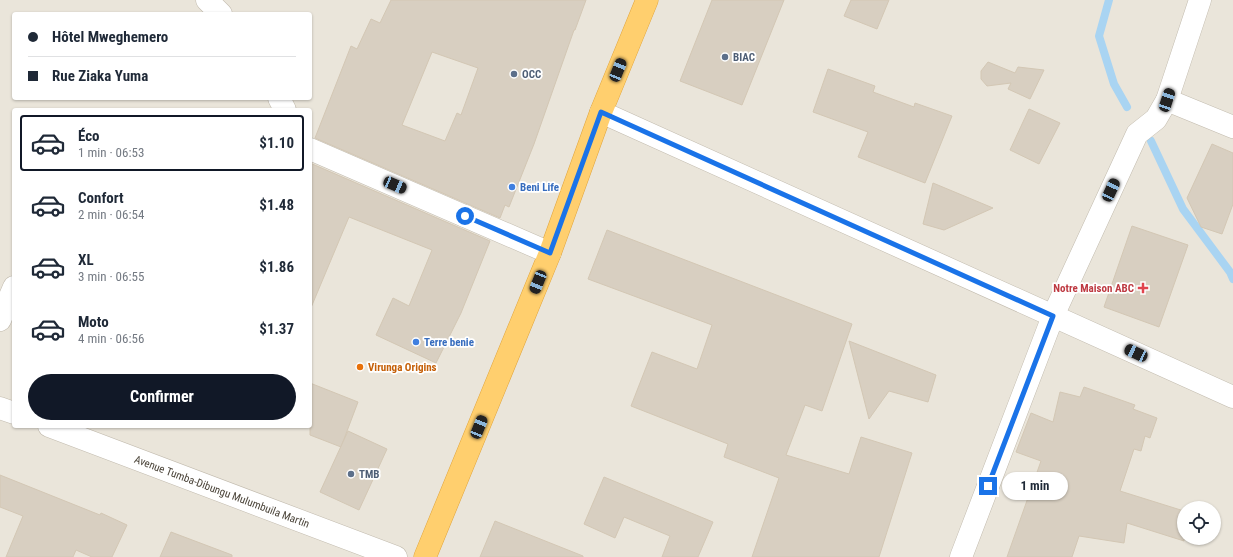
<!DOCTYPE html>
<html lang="fr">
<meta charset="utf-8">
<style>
body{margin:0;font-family:"Roboto Condensed",sans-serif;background:#f6f6f7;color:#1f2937;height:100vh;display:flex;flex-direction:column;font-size:15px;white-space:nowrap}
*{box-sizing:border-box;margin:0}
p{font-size:13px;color:#747a83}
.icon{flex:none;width:22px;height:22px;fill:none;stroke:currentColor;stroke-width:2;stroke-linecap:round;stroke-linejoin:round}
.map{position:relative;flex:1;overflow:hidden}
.sheet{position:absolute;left:12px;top:108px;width:300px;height:320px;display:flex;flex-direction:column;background:#fff;border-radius:4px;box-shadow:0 1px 3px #0004}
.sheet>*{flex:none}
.banner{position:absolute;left:12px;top:12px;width:300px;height:88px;border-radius:4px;box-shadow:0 1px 3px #0004;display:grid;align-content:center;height:88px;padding:0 16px;background:#fff}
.tools{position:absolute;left:1177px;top:501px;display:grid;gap:8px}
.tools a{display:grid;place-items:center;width:44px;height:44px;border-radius:50%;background:#fff;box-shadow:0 1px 3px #0004;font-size:20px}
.end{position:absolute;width:18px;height:18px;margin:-9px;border:5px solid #1a73e8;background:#fff;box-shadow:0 0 0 2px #fff}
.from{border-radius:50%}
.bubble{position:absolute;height:28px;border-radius:14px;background:#fff;box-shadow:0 1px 3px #0004;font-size:13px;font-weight:700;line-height:28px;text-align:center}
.car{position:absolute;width:12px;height:24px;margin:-12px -6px;border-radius:5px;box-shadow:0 0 3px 1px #0007;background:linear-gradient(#222 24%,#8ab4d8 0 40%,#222 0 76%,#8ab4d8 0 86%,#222 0)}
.banner b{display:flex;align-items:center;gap:14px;height:38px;font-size:15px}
.banner b+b{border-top:1px solid #e0e1e3}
.banner i{width:10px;height:10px;background:#1f2937}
ul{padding:7px 0 0;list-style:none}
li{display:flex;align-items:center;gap:12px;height:56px;margin:0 8px 6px;padding:0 8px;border:2px solid transparent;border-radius:4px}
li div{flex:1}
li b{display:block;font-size:15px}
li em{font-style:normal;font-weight:700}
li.current{border-color:#111827}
li>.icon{width:36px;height:36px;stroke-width:1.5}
.cta{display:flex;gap:8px;margin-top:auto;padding:8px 16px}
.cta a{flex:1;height:46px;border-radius:24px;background:#111827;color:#fff;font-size:16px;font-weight:700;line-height:46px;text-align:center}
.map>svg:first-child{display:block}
.residential{fill:#eae5da;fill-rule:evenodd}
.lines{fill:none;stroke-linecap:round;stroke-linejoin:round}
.stream{stroke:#a9d4f2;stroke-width:8}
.building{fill:#d8cfc1;stroke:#d3c7b4;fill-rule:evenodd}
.minor-casing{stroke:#c2bbae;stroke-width:23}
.highway-casing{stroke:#e0a43c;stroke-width:23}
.minor{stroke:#fff;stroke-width:22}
.highway{stroke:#ffcf6e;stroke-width:22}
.route{stroke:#1a73e8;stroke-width:5}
.service-dot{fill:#5c6f8a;stroke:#fff;stroke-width:1.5}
.shop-dot{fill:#3f7fe0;stroke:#fff;stroke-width:1.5}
.health-dot{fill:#e0444e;stroke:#fff;stroke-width:1.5}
.food-dot{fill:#e8710a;stroke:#fff;stroke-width:1.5}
.labels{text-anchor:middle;stroke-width:3.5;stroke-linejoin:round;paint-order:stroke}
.service-label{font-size:11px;font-weight:bold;fill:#4e5e75;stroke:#fff;text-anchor:start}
.shop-label{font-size:11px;font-weight:bold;fill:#366cbe;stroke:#fff;text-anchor:start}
.health-label{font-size:11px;font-weight:bold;fill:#be3a42;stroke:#fff;text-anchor:end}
.food-label{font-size:11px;font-weight:bold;fill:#c56008;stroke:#fff;text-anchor:start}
.street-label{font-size:11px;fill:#4b4439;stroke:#fff}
</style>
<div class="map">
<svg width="1233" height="557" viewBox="0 0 1233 557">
<rect width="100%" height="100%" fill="#f6f3ec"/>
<path class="residential" d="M0,0H1233V557H0ZM14,14H310V98H14ZM14,110H310V426H14ZM1184,508H1214V538H1184Z"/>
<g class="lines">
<g class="stream">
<polyline points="1109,0 1099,36 1114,84 1127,107"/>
<polyline points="1151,141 1183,209 1230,272 1233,279"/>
</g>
</g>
<g class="building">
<path d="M391,0H586L575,30H574L534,144L509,207L505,205L500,218L315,138L351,46L357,49L371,19L380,23ZM432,52L478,68L461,115L457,113L445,141L402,125Z"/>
<polygon points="712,0 784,0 742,105 680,81"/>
<polygon points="851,0 889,0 877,29 844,16"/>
<polygon points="988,62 1015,73 1018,67 1044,70 1030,99 1008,89 1011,83 987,86 981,79 981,71"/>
<polygon points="828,69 875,86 873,92 914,107 915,103 952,116 925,183 858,157 868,132 813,112"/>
<polygon points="1029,109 1060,123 1039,164 1010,150"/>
<polygon points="1212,144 1233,153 1233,204 1222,234 1201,227 1187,198"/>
<polygon points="310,163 490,241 461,313 436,363 376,335 393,298 409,306 432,250 349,217 310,310"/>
<polygon points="933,183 993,208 944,230 923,224"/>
<polygon points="1132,226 1188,245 1159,327 1104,307"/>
<polygon points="607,230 852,324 822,411 805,405 786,455 849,474 861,437 912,453 879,557 752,557 779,478 724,457 728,444 631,406 652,352 697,369 712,325 588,279"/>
<polygon points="849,341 936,375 928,402 889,391 869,419"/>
<polygon points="310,383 358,402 341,447 310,435"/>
<polygon points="1084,387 1135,405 1133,409 1157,418 1150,438 1145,436 1141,451 1134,449 1120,491 1184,511 1184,541 1127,523 1124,543 1079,536 1072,557 1007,557 1041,461 1016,452 1031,413 1053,422 1060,392 1080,397"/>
<polygon points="348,431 387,449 359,510 320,492"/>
<polygon points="0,475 100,515 101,513 127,525 112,557 92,557 76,550 73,557 6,557 23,516 0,507"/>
<polygon points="604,477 713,522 698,557 662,557 670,536 624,517 615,538 584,524"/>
<polygon points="495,521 583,556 583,557 480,557"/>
<polygon points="171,532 232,555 232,557 160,557"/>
</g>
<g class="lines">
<defs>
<g id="minor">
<polyline points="207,0 221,14"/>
<polyline points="279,98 285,110"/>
<polyline points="1167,100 1233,127"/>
<polyline points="601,112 1233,397"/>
<polyline points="310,149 550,253"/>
<polyline points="0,320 14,287"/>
<polyline points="0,408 14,413"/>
<path id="s1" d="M49,426L396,557"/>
<polyline points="961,557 1053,316 1137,134 1156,119 1167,100 1200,0"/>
</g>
<polyline id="highway" points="425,557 550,253 601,112 647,0"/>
</defs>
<use href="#minor" class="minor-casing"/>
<use href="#highway" class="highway-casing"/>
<use href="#minor" class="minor"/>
<use href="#highway" class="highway"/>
</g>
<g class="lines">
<polyline class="route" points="465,216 550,253 601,112 1053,316 988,486"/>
</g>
<g class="service-dot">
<circle cx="725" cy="57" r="4"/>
<circle cx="514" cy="74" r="4"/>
<circle cx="351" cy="474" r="4"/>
</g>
<g class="shop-dot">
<circle cx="512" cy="187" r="4"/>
<circle cx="416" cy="342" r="4"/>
</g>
<path class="health-dot" d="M1141 282h4v4h4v4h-4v4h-4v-4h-4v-4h4z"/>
<circle class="food-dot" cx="360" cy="367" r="4"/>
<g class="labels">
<g class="service-label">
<text x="733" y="61">BIAC</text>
<text x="522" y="78">OCC</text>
<text x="359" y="478">TMB</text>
</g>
<g class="shop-label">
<text x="520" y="191">Beni Life</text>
<text x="424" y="346">Terre benie</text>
</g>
<g class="health-label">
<text x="1134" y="292">Notre Maison ABC</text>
</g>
<g class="food-label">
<text x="368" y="371">Virunga Origins</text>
</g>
<g class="street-label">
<text dy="4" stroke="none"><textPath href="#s1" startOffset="185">Avenue Tumba-Dibungu Mulumbuila Martin</textPath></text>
</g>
</g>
</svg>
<div class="tools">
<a><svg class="icon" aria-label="locate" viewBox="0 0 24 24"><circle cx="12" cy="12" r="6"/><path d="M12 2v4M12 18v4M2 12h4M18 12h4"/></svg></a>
</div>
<i class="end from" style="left:465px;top:216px"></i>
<i class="end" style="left:988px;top:486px"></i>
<div class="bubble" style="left:1002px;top:472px;width:66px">1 min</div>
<i class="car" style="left:618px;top:70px;rotate:22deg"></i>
<i class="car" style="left:1167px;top:100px;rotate:18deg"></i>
<i class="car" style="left:395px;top:185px;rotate:113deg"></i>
<i class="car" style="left:1111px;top:190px;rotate:25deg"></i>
<i class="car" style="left:538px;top:282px;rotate:202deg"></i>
<i class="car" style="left:1136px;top:353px;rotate:295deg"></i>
<i class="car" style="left:479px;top:427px;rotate:22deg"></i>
<div class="banner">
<b><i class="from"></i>Hôtel Mweghemero</b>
<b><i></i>Rue Ziaka Yuma</b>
</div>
<section class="sheet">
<ul>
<li class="current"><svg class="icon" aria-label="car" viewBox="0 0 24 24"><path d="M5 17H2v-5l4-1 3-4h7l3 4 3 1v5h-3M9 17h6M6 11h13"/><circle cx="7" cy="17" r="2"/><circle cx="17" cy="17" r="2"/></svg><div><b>Éco</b><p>1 min · 06:53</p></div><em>$1.10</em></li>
<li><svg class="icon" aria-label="car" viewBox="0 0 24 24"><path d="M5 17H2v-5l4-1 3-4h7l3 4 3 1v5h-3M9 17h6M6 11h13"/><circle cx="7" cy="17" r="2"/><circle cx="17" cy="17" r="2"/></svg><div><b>Confort</b><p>2 min · 06:54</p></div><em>$1.48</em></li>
<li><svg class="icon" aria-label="car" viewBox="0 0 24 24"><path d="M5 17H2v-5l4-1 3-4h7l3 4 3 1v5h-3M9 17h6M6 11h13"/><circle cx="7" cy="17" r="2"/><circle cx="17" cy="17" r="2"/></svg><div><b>XL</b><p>3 min · 06:55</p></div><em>$1.86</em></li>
<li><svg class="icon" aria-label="car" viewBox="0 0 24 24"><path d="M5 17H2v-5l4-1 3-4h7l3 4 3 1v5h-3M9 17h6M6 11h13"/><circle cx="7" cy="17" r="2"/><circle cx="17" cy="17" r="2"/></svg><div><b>Moto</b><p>4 min · 06:56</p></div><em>$1.37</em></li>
</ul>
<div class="cta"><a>Confirmer</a></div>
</section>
</div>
